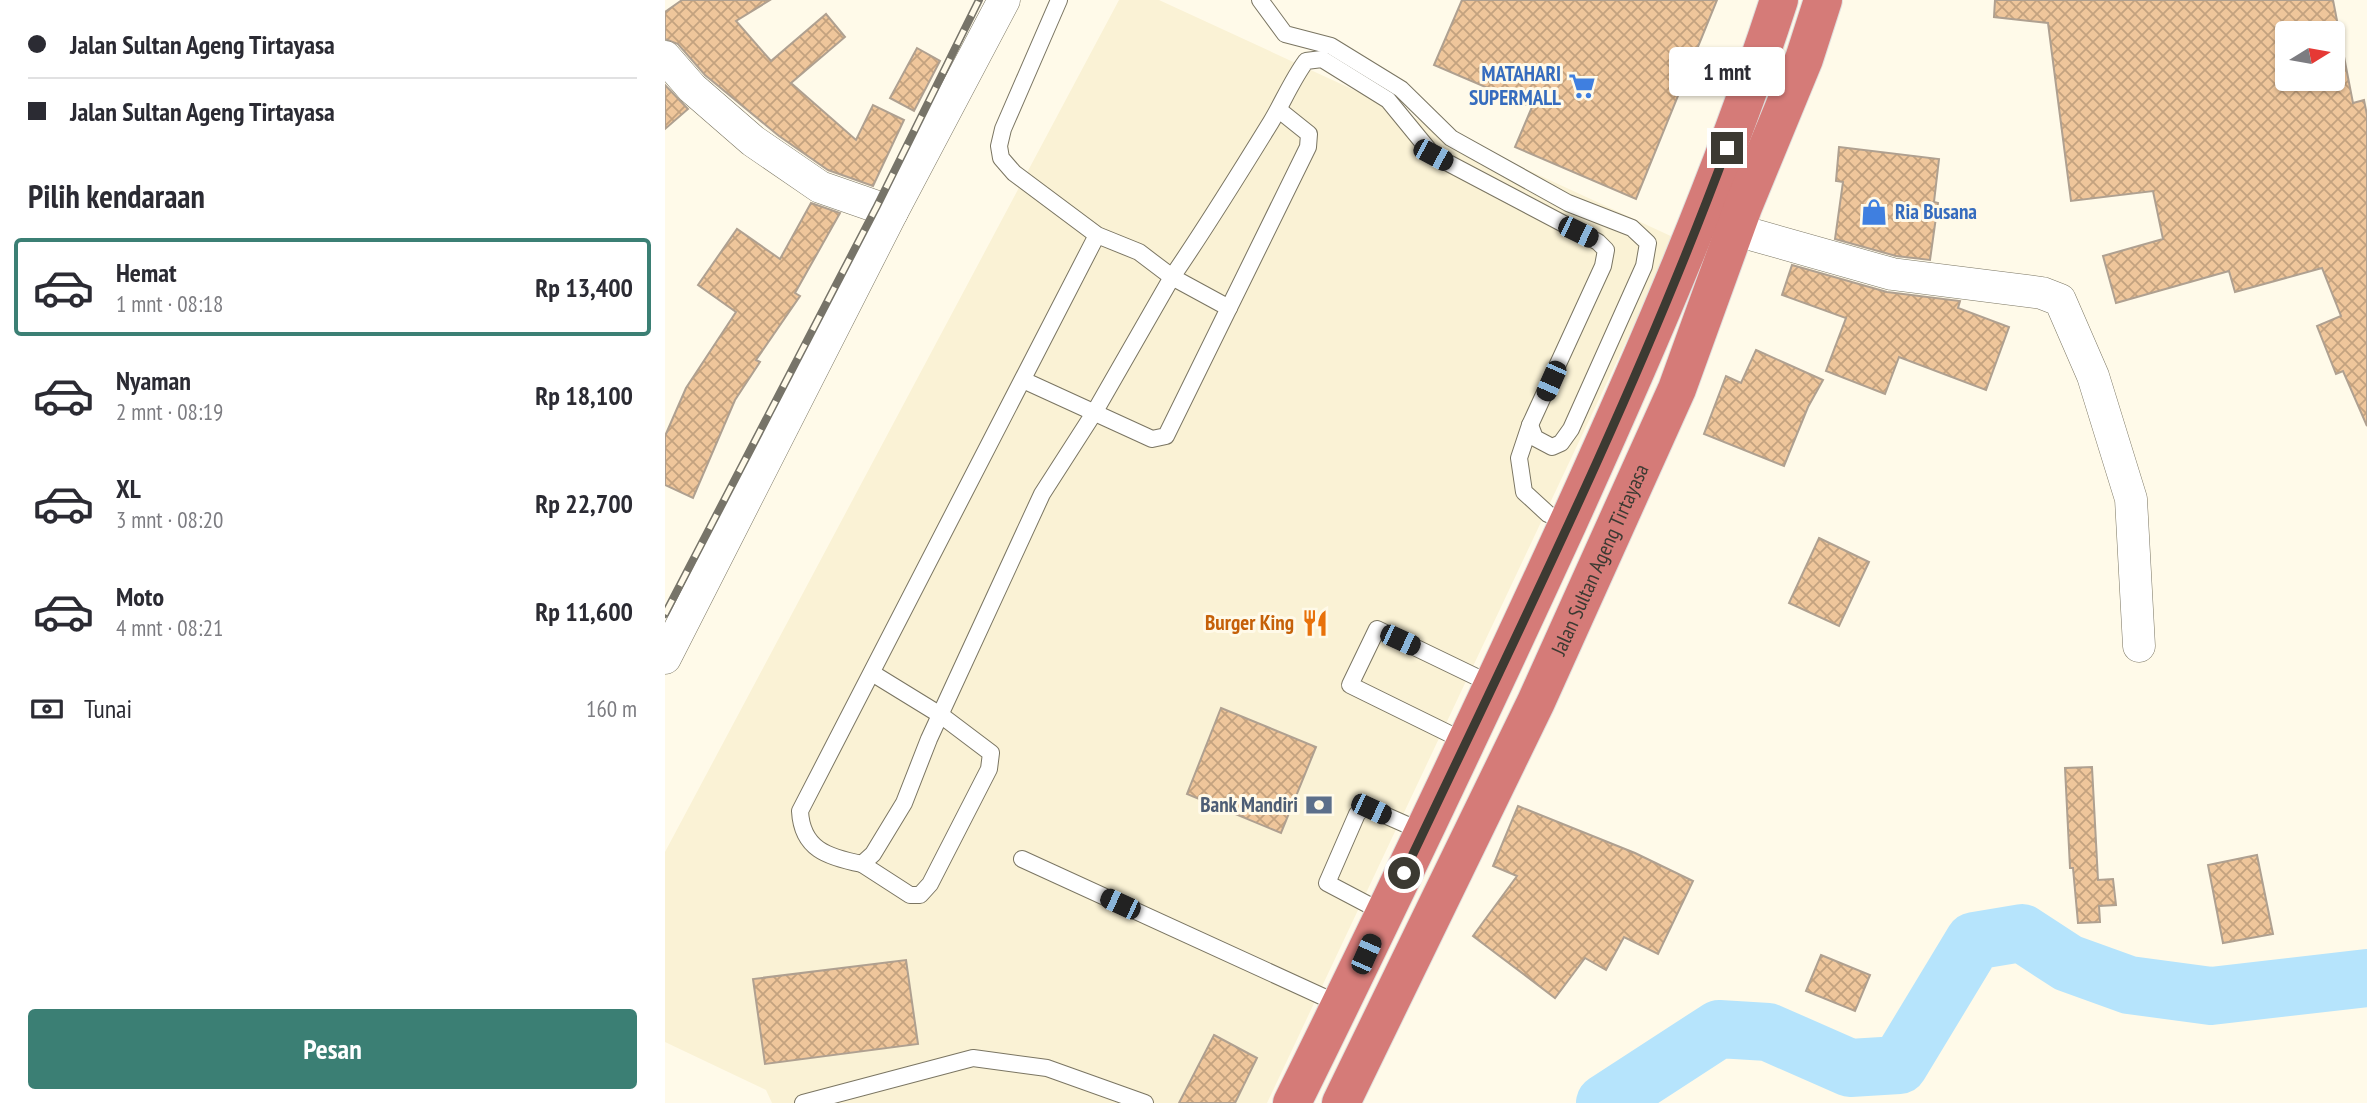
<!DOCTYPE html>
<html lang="id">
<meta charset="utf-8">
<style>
body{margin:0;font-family:"PT Sans Narrow",sans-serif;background:#f2f2f3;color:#2b2b33;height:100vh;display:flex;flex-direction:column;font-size:26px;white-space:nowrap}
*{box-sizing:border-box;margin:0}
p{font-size:23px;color:#7c7c81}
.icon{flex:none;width:38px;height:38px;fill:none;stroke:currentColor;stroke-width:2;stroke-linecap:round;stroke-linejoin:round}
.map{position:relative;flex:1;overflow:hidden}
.details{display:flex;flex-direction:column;background:#fff;width:665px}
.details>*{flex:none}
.hud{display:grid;align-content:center;height:154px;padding:0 28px;background:#fff}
.needle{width:46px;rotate:79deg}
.fabs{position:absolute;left:1610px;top:21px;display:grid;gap:14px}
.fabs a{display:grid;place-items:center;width:70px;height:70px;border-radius:7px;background:#fff;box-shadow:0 2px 5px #0004;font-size:35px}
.end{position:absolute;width:32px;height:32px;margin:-16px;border:9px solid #3c3a32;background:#fff;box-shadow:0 0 0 4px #fff}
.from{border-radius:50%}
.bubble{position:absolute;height:49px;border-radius:7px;background:#fff;box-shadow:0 2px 5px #0004;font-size:23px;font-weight:800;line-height:49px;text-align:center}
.car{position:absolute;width:21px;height:42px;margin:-21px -10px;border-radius:9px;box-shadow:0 0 5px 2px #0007;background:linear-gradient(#222 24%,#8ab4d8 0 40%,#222 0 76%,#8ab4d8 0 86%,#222 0)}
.hud b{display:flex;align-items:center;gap:24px;height:66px;font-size:26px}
.hud b+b{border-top:2px solid #e1e1e2}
.hud i{width:18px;height:18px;background:#2b2b33}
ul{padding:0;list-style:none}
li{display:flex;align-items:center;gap:21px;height:98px;margin:0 14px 10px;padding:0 14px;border:4px solid transparent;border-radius:7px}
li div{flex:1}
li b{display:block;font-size:26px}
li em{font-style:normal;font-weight:800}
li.on{border-color:#3b7f74}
li>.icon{width:63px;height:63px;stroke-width:1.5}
h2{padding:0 28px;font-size:32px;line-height:84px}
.pay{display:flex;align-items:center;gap:18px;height:77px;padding:0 28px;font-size:26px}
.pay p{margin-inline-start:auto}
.cta{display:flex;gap:14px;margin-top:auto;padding:14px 28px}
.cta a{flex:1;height:80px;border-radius:7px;background:#3b7f74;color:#fff;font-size:28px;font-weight:800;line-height:80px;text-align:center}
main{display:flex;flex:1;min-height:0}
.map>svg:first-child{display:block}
.built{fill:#faf2d5}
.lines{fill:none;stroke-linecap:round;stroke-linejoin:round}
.river{stroke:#b6e4fc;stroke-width:58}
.building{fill:url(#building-cross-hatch);stroke:#afa090;stroke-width:2;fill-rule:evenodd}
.lane-casing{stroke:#7a7562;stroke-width:18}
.street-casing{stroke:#7a7562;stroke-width:33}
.highway-casing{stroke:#e0dfde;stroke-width:40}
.lane{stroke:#fff;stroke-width:16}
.street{stroke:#fff;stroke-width:32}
.highway{stroke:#d57b78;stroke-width:38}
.rail-casing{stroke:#777469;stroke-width:8}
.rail{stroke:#fffae9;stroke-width:5;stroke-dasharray:16;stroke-linecap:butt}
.route{stroke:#3c3a32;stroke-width:9}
.labels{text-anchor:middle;stroke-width:6;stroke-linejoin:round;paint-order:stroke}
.shop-label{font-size:21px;font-weight:bold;fill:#366cbe;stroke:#fffae9;text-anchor:end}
.street-label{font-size:21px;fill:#3c3a32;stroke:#fffae9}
.food-label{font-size:21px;font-weight:bold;fill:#c56008;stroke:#fffae9;text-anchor:end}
.service-label{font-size:21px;font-weight:bold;fill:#4e5e75;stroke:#fffae9;text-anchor:end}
</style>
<main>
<section class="details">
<div class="hud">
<b><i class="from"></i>Jalan Sultan Ageng Tirtayasa</b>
<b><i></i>Jalan Sultan Ageng Tirtayasa</b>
</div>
<h2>Pilih kendaraan</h2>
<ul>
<li class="on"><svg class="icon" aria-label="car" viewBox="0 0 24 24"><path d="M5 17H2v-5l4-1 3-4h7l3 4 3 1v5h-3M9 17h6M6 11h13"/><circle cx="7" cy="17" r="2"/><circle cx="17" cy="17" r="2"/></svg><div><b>Hemat</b><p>1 mnt · 08:18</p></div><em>Rp 13,400</em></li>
<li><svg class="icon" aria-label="car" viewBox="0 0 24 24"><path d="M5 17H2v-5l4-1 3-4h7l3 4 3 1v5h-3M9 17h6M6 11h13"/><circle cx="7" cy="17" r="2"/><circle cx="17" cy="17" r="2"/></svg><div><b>Nyaman</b><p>2 mnt · 08:19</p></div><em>Rp 18,100</em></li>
<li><svg class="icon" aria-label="car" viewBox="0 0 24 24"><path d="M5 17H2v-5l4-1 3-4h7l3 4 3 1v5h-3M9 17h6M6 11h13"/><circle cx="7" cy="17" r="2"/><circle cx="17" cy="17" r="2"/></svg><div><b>XL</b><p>3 mnt · 08:20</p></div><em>Rp 22,700</em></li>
<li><svg class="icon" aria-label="car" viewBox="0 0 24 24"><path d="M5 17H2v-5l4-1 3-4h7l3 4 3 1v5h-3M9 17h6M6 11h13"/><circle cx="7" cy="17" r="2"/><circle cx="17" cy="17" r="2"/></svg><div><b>Moto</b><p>4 mnt · 08:21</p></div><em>Rp 11,600</em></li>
</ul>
<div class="pay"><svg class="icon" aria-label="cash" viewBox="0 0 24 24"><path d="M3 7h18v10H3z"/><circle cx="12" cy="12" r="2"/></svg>Tunai<p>160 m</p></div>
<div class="cta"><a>Pesan</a></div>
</section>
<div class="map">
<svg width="1702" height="1103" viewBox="0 0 1702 1103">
<defs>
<pattern id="building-cross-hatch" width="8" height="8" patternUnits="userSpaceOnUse" patternTransform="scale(1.75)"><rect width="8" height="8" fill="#efc69b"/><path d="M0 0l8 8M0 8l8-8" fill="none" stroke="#c3a27f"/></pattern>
</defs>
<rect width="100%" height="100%" fill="#fffae9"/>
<polygon class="built" points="454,0 494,0 1010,238 602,1103 107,1103 101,1090 0,1042 0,852"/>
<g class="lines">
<polyline class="river" points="940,1103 1054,1029 1103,1032 1185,1068 1234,1065 1309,941 1357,933 1403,963 1464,985 1546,996 1702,978"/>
</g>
<g class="building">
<polygon points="17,0 105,0 71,21 106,61 161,14 180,37 126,83 191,140 208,105 239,120 208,186 163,170 114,136 40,75 13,44 0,39 0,12"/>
<polygon points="797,0 1052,0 971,199 850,147 867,107 769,65"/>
<path d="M1330,0H1668L1688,103L1699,100L1702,115V426L1678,371L1671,374L1652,326L1676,316L1657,268L1570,292L1564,271L1451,303L1438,256L1498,239L1488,191L1406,201L1383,23L1329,17ZM1622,33H1668V79H1622Z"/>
<polygon points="252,48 275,61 249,111 225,98"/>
<polygon points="0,85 23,109 0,129"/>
<polygon points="1174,147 1274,159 1269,202 1273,203 1265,260 1231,256 1170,239 1178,182 1171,181"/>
<polygon points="146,203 175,213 130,293 135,296 91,360 95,362 70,400 28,498 0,485 0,436 21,388 71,312 33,285 72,229 115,259"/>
<polygon points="1127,265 1222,292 1295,301 1293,308 1344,327 1321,390 1234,357 1220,394 1161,371 1181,318 1117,295"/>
<polygon points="1091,350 1158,380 1143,407 1119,466 1039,434 1061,376 1076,383"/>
<polygon points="1154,538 1204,562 1174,626 1124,603"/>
<polygon points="556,708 651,747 616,833 522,794"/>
<polygon points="1427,767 1433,880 1448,879 1451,905 1434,906 1435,922 1413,923 1408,868 1405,868 1400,768"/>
<polygon points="853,806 970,853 1028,881 993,954 959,937 941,970 920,958 890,998 808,936 852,876 828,866"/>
<polygon points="1592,855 1608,934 1558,943 1543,865"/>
<polygon points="1156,955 1205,975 1190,1011 1141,991"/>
<polygon points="241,960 253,1044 100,1064 88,979"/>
<polygon points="549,1035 592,1058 570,1103 514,1103"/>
</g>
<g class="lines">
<defs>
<g id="lane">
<path d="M394,0L338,129L334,146L336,158L349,173L432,235L474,252L507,277L429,413L377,494L264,739L239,803L208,854L197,864C162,857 137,849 135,811L432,235"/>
<polyline points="595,0 620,34 666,46 736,89 786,138 903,203 967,228 983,243 979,266 906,429 896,443 887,447 870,438 865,425"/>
<path d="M564,308L507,277C542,226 574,174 606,122C618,102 627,80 641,61L657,59L723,100L768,155L933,242L941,250L938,266L865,425L854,458L859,492L883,514L903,523"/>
<polyline points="358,380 487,439 501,436 643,147 644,134 614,110"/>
<polyline points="801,742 685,685 712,629 828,685"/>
<polyline points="357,859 676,1005"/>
<polyline points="197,864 245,895 255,895 265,884 324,769 326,753 277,716 207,673"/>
<polyline points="719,913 662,883 692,814 698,808 706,809 758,832"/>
<polyline points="138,1103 308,1058 382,1068 480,1103"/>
</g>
<g id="street">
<polyline points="0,57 27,88 88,141 155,187 227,212 339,0"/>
<polyline points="1071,230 1227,274 1377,293 1395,300 1428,376 1466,499 1474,646"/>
<polyline points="0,658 227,212"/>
</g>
<g id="highway">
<path d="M627,1103C722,911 814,717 903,523C981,351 1056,179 1114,0"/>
<path id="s1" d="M676,1103L871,702L1012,389L1078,207L1139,59L1158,0"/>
</g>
</defs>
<use href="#lane" class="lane-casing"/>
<use href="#street" class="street-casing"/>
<use href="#highway" class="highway-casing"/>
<use href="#lane" class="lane"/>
<use href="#street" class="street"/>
<use href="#highway" class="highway"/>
<defs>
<polyline id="rail" points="0,614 212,206 314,0"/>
</defs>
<use href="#rail" class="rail-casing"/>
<use href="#rail" class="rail"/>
</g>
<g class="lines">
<path class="route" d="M739,873C852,634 970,396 1062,148"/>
</g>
<defs>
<symbol id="supermarket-bare" viewBox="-9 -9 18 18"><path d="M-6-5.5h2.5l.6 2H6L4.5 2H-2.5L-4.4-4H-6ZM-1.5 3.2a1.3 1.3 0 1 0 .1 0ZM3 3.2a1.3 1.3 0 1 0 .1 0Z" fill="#3f7fe0" stroke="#fffae9" stroke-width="2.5" paint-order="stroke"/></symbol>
<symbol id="shop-bare" viewBox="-9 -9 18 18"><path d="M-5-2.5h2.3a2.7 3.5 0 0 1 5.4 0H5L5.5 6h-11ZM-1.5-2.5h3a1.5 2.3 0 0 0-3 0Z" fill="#3f7fe0" stroke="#fffae9" stroke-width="2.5" paint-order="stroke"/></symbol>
<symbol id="restaurant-bare" viewBox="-9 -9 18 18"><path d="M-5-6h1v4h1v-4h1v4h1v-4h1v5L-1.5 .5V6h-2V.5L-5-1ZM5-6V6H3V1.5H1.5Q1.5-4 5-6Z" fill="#e8710a" stroke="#fffae9" stroke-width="2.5" paint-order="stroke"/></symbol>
<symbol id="bank-bare" viewBox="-9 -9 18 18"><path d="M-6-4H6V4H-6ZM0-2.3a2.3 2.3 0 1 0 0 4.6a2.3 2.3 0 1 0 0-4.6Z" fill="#5c6f8a" stroke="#fffae9" stroke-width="2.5" paint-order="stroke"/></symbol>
</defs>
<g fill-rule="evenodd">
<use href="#supermarket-bare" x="898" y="67" width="38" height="38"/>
<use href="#shop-bare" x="1190" y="193" width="38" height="38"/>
<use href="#restaurant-bare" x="631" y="604" width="38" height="38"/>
<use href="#bank-bare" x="635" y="786" width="38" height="38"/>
</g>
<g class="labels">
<g class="shop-label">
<text x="896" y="81">MATAHARI<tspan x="896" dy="24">SUPERMALL</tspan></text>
<text x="1230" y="219" text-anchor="start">Ria Busana</text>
</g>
<g class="street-label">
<text dy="7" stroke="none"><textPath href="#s1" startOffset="602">Jalan Sultan Ageng Tirtayasa</textPath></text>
</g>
<g class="food-label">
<text x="629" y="630">Burger King</text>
</g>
<g class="service-label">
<text x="633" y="812">Bank Mandiri</text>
</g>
</g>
</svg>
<div class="fabs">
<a><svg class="needle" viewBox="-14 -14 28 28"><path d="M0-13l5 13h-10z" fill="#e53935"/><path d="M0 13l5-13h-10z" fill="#7c7c81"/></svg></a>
</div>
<i class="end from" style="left:739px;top:873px"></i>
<i class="end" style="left:1062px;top:148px"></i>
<div class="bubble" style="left:1004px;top:47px;width:116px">1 mnt</div>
<i class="car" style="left:768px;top:155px;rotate:118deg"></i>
<i class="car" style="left:913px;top:232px;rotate:116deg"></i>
<i class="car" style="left:886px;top:381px;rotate:204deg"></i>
<i class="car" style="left:735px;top:640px;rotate:115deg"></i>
<i class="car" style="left:706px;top:809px;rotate:115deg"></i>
<i class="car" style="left:455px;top:904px;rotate:295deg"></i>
<i class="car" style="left:701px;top:954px;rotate:24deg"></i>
</div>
</main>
